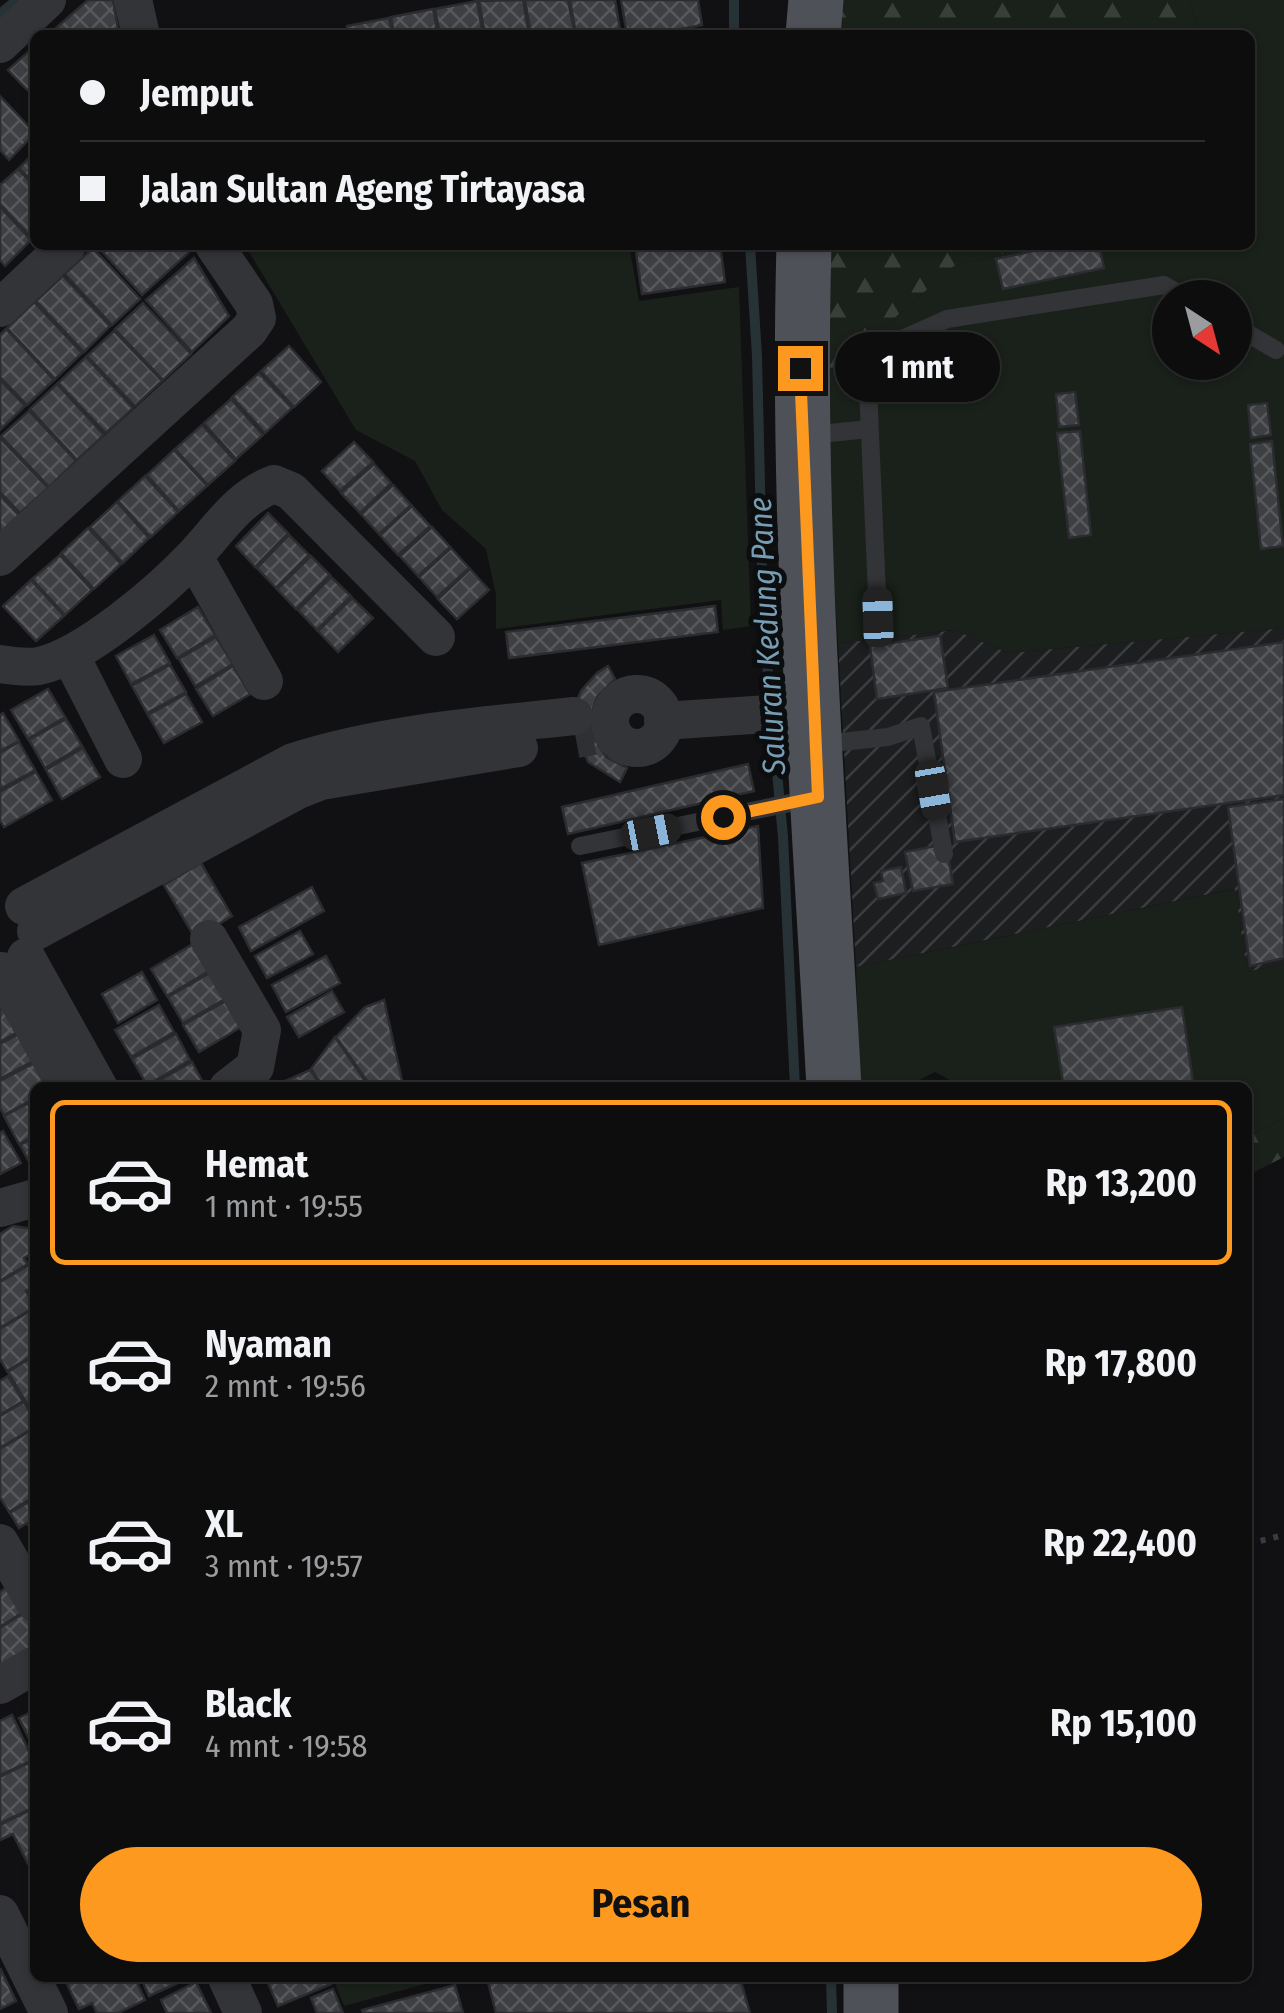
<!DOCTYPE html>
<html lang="id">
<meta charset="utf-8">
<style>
body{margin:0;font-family:"Fira Sans Condensed",sans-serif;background:#1b1b1c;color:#f1f3f6;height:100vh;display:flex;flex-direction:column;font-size:38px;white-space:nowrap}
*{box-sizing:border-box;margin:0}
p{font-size:32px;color:#9a9c9e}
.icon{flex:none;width:55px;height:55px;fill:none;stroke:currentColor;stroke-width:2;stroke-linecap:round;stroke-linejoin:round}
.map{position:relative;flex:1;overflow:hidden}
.side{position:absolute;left:30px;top:1082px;width:1222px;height:900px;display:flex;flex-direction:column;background:#0d0d0e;border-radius:15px;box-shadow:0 2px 8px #0004,0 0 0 2px #2d2d2e}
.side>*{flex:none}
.hud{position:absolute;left:30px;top:30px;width:1225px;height:220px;border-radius:15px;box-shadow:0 2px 8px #0004,0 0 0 2px #2d2d2e;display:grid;align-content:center;height:220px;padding:0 50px;background:#0d0d0e}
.needle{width:65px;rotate:144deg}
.buttons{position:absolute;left:1152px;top:280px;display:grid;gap:20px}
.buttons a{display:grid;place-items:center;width:100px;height:100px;border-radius:50%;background:#0d0d0e;box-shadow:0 2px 8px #0004,0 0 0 2px #2d2d2e;font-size:50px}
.end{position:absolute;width:45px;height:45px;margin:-22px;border:12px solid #fd991f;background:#111;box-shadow:0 0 0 5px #111}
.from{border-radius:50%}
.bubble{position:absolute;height:70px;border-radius:35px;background:#0d0d0e;box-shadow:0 2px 8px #0004,0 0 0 2px #2d2d2e;font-size:32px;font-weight:700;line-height:70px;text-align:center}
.car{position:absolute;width:30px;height:60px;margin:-30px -15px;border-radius:12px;box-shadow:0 0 8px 2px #0007;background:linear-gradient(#222 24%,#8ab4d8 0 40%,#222 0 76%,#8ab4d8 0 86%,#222 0)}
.hud b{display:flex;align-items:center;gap:35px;height:95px;font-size:38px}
.hud b+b{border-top:2px solid #2d2d2e}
.hud i{width:25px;height:25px;background:#f1f3f6}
ul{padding:18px 0 0;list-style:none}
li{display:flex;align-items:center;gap:30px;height:165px;margin:0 20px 15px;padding:0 30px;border:5px solid transparent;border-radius:15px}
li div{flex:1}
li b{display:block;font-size:38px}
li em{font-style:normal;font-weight:700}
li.selected{border-color:#fd991f}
li>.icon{width:90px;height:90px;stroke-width:1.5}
.button{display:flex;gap:20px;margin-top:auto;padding:20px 50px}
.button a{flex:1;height:115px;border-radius:60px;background:#fd991f;color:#111;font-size:40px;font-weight:700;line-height:115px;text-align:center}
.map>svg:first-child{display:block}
.industrial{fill:url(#industrial-furrows)}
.grass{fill:#19211a;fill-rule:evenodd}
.forest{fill:url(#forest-firs)}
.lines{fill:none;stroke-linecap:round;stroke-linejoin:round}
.stream{stroke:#273237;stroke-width:10}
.building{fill:url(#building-cross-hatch);stroke:#2b2c2f;stroke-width:2.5}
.minor-tunnel{stroke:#2e3033;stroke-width:38;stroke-dasharray:38 19;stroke-linecap:butt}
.path{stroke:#383b3f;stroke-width:6;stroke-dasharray:5 8;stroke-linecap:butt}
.service{stroke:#323438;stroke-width:18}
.minor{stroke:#323438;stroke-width:38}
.primary{stroke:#4e5157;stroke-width:55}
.route{stroke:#fd991f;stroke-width:12}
.labels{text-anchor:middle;stroke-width:10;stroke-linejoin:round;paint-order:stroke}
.water-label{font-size:32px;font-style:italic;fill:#769db3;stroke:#0c0d0e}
</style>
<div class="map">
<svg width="1284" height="2013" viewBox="0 0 1284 2013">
<defs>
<pattern id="industrial-furrows" width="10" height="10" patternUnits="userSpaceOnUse" patternTransform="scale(2.5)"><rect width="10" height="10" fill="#1d1e20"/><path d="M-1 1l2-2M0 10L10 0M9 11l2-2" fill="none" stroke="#3b3c3e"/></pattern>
<pattern id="forest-firs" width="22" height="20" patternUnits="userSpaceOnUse" patternTransform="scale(2.5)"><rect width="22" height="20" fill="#19211a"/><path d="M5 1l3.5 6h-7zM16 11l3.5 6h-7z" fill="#373f39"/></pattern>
<pattern id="building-cross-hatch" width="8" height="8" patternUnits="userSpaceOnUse" patternTransform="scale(2.5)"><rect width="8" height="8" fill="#3d3f43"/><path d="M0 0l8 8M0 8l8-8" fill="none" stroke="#56585c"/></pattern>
</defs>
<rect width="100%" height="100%" fill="#111113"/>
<polygon class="industrial" points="1284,628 1284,964 1247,972 1234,889 856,967 838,643 955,630 1008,653"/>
<g class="grass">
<path d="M1189,0H1284V628L1008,653L955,630L838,643L822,403L851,356L954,266L1038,245H1250V35H1200ZM1170,298H1235V362H1170Z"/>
<polygon points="245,245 629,245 639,301 739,287 751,626 723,630 721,600 496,629 496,595 486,549 442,510 415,461 356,430"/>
<polygon points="1235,889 1247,972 1284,964 1284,1118 1248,1136 1248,1088 964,1088 935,1072 906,1087 860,1087 856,967"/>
<polygon points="333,1978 447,1978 344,2006"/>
</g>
<g class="forest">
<polygon points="829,0 1189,0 1200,35 828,35"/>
<polygon points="821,245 1038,245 954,266 851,356 822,403"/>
<polygon points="1284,1118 1284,1157 1248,1175 1248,1136"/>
</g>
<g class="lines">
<g class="stream">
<polyline points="734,0 734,35"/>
<polyline points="0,14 17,0"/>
<polyline points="750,245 757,356 762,570 768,675 783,837 795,1088"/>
<polyline points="831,1978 832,2013"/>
</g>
</g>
<g class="building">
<polygon points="88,0 113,0 119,35 48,35"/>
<polygon points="523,0 529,35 485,35 479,1"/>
<polygon points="525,0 568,0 575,35 531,35"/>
<polygon points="570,0 615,0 621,35 576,35"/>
<polygon points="621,0 698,0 702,25 650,35 627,35"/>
<polygon points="477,1 483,35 440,35 435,9"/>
<polygon points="433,9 438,35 394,35 391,17"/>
<polygon points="389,18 393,35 349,35 347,26"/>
<polygon points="35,46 35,98 8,70"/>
<polygon points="0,96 35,133 9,160 0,150"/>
<polygon points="35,152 35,185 19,168"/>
<polygon points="18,169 35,187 33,239 0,204 0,185"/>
<polygon points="0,207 31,240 5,266 0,260"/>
<polygon points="96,245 185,245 189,252 142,295"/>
<polygon points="635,245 720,245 725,282 642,294"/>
<polygon points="1061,245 1099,245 1104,268 1003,289 996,259"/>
<polygon points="93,248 140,299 112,325 65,274"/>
<polygon points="194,258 229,316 192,352 146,300"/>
<polygon points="63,276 110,326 84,352 36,301"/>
<polygon points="34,302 82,353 55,379 7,328"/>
<polygon points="143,303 191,354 163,380 115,329"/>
<polygon points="6,329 54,380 27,405 0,377 0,335"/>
<polygon points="114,331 162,381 135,406 87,356"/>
<polygon points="289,346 321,382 294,407 261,371"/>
<polygon points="86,357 133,408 106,433 58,383"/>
<polygon points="259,373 292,408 265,433 232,397"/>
<polygon points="0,380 25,406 0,430"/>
<polygon points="57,384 104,435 77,460 30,409"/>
<polygon points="1075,392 1079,425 1059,427 1056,394"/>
<polygon points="231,399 263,435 236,459 204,423"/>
<polygon points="1267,403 1271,435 1251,438 1248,405"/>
<polygon points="29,411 76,461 49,487 1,436"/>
<polygon points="202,425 235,461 208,485 175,449"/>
<polygon points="1080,431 1091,535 1069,538 1057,433"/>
<polygon points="0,438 48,488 20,513 0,492"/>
<polygon points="1272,441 1283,546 1261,549 1250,444"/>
<polygon points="354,442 373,462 340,491 322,471"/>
<polygon points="174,450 207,486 179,511 147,475"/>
<polygon points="374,464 391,483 360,513 341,493"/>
<polygon points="145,476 178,512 151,537 118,501"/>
<polygon points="393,485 411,505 379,534 361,514"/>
<polygon points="0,495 19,515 0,533"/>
<polygon points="117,502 149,538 123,563 90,527"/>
<polygon points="412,506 430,526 398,555 380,535"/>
<polygon points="268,513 288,533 255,567 236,546"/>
<polygon points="432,527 450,547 418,576 400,556"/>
<polygon points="88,528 121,564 94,589 61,553"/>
<polygon points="289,535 309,555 276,588 257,568"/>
<polygon points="451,548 469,568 437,597 419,577"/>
<polygon points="60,555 92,590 65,615 32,579"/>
<polygon points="311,556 330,575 296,609 277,589"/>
<polygon points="470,569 489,590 457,619 438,599"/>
<polygon points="331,577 351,596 317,630 298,610"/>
<polygon points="31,580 64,616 36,641 3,606"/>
<polygon points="352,598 373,618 338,652 318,631"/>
<polygon points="715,606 718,632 509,658 506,632"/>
<polygon points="198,607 215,635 177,658 160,630"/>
<polygon points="154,635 170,663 131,684 116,656"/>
<polygon points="940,636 948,688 877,699 870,646"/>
<polygon points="216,637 233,664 195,686 179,659"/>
<polygon points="1284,642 1284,795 955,842 934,692"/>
<polygon points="170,665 186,692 147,713 132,686"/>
<polygon points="233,666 250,694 213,716 196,689"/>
<polygon points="608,666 615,679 597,697 590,717 592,734 606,757 627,768 620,782 588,762 574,728 576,703 581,691 597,673"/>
<polygon points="48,689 65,717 28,739 11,710"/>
<polygon points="186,694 202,722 164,743 148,715"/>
<polygon points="3,713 19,741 0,751 0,715"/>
<polygon points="66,719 82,746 45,768 29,740"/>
<polygon points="19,742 35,770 0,789 0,753"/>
<polygon points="83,748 100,777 62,799 46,770"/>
<polygon points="748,764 754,791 568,834 562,807"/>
<polygon points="36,772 52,800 4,827 0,820 0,792"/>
<polygon points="1284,799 1284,958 1250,966 1228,807"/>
<polygon points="758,826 763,908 599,945 582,863"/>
<polygon points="946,844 953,884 913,891 905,852"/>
<polygon points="201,863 232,916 195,938 164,885"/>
<polygon points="901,867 906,893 878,899 874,883 883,881 881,871"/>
<polygon points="312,887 324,911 251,951 239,927"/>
<polygon points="300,931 313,954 267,978 255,956"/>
<polygon points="193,944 209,971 167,996 151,969"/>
<polygon points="326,956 340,983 286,1012 272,985"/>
<polygon points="142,972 157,1000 118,1023 102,994"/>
<polygon points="210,973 225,999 183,1023 168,997"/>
<polygon points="332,991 344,1012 299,1037 287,1017"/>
<polygon points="384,1000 403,1085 400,1088 372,1088 336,1037 365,1007"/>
<polygon points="226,1001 241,1027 199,1052 183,1025"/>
<polygon points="159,1005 174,1032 131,1057 115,1030"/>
<polygon points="0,1006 19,1031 0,1042"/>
<polygon points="1182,1007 1194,1088 1064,1088 1054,1027"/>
<polygon points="21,1033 35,1060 0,1079 0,1044"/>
<polygon points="176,1034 190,1060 147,1085 132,1059"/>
<polygon points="335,1037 370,1088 324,1088 311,1069"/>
<polygon points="36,1062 50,1088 35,1088 35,1098 4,1115 0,1108 0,1081"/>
<polygon points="192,1062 206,1088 148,1088 148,1087"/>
<polygon points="310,1070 323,1088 281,1088 278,1084"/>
<polygon points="35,1100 35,1135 19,1144 4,1116"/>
<polygon points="3,1131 21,1163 0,1174 0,1133"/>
<polygon points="35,1137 35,1173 20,1145"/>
<polygon points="13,1226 35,1229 35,1252 24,1258 28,1264 0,1281 0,1234"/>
<polygon points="29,1265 35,1276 35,1286 26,1291 35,1307 0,1328 0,1282"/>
<polygon points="35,1308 35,1354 7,1371 0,1359 0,1329"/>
<polygon points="35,1355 35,1399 27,1404 8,1372"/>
<polygon points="8,1376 23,1401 0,1415 0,1381"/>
<polygon points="24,1402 35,1421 35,1427 0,1448 0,1416"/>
<polygon points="35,1428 35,1496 9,1512 0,1497 0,1449"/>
<polygon points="35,1498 35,1531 33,1532 27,1523 19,1528 10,1513"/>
<polygon points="13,1583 28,1609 0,1627 0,1592"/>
<polygon points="29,1610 35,1619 35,1652 0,1673 0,1628"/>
<polygon points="35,1710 35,1748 34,1749 19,1718"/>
<polygon points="12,1715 33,1760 0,1775 0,1721"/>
<polygon points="33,1761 35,1807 0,1823 0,1777"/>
<polygon points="35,1808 35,1861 28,1864 13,1834 0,1840 0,1825"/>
<polygon points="0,1968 16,2001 0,2009"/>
<polygon points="82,1978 135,1978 145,2000 118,2013 97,2013 92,2003 79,2009 67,1984"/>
<polygon points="141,1978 189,1978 149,1996"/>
<polygon points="266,1978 328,1978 331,1984 278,2006"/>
<polygon points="487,1978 740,1978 750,2013 496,2013"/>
<polygon points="196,1982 211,2013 167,2013 161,2000"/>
<polygon points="455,1985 463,2013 363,2013 362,2010"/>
<polygon points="333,1989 343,2013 317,2013 311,1998"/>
</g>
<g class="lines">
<polyline class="minor-tunnel" points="576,739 593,736"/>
<polyline class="path" points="1248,1544 1284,1535"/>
<g class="service">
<polyline points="1235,326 1276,350"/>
<polyline points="810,435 869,429"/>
<polyline points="878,617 867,365 887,346 947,319 1164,285 1186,298"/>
<polyline points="822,744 888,737 921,726 944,854"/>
<polyline points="580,846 810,799"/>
</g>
<g class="minor">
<polyline points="133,0 141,35"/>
<polyline points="0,44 47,0"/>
<polyline points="0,308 67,245"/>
<polyline points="0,557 249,330 257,318 254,304 214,245"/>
<polyline points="194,557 264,681"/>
<polyline points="70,655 123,759"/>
<path d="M0,664C12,666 26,668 39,666C86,656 162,590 195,555C220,528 239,497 274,484L291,491L436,637"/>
<circle cx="637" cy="721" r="27"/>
<polyline points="663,721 814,711"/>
<path d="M24,906L293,762C383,733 481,726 574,716"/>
<polyline points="36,931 298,790 321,781 519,748"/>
<polyline points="209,939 262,1030 255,1067 228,1088"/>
<polyline points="26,957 99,1088"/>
<polyline points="2,971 67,1088"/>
<polyline points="0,1208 35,1198"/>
<polyline points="0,1543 35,1603"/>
<polyline points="0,1685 35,1665"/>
<polyline points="0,1914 49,2013"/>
<polyline points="227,1978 243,2013"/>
</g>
<g class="primary">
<polyline points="813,35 816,0"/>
<path d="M804,245C796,526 819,807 834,1088"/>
<polyline points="871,1978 871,2013"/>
</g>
</g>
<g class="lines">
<polyline class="route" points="723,817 818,797 800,368"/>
</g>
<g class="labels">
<g class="water-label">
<text transform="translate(767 636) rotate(-93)" y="11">Saluran Kedung Pane</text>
</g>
</g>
</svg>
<div class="buttons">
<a><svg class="needle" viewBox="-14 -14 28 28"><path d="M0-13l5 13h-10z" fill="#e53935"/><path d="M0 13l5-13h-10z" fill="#9a9c9e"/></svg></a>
</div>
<i class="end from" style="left:723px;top:817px"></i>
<i class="end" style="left:800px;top:368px"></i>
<div class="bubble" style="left:835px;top:332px;width:165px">1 mnt</div>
<i class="car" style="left:878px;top:617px;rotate:358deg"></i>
<i class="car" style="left:933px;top:790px;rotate:170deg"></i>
<i class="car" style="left:651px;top:832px;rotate:79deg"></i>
<div class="hud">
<b><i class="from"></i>Jemput</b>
<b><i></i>Jalan Sultan Ageng Tirtayasa</b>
</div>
<section class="side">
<ul>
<li class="selected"><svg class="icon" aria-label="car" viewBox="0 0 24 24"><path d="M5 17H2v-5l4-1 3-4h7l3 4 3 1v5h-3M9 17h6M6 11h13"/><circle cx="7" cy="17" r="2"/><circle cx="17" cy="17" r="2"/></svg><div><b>Hemat</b><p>1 mnt · 19:55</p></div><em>Rp 13,200</em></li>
<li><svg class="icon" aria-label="car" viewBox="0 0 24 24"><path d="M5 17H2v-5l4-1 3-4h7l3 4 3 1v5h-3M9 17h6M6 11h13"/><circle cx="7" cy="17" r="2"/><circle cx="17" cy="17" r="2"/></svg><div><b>Nyaman</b><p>2 mnt · 19:56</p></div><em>Rp 17,800</em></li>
<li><svg class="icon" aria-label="car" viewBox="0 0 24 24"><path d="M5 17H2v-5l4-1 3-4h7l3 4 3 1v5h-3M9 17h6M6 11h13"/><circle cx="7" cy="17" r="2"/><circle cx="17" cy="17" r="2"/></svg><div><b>XL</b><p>3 mnt · 19:57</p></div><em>Rp 22,400</em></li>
<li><svg class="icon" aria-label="car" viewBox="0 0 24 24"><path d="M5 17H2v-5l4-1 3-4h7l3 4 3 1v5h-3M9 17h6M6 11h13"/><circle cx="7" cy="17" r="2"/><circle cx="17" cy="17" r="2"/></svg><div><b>Black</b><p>4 mnt · 19:58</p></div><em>Rp 15,100</em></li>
</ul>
<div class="button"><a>Pesan</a></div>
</section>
</div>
